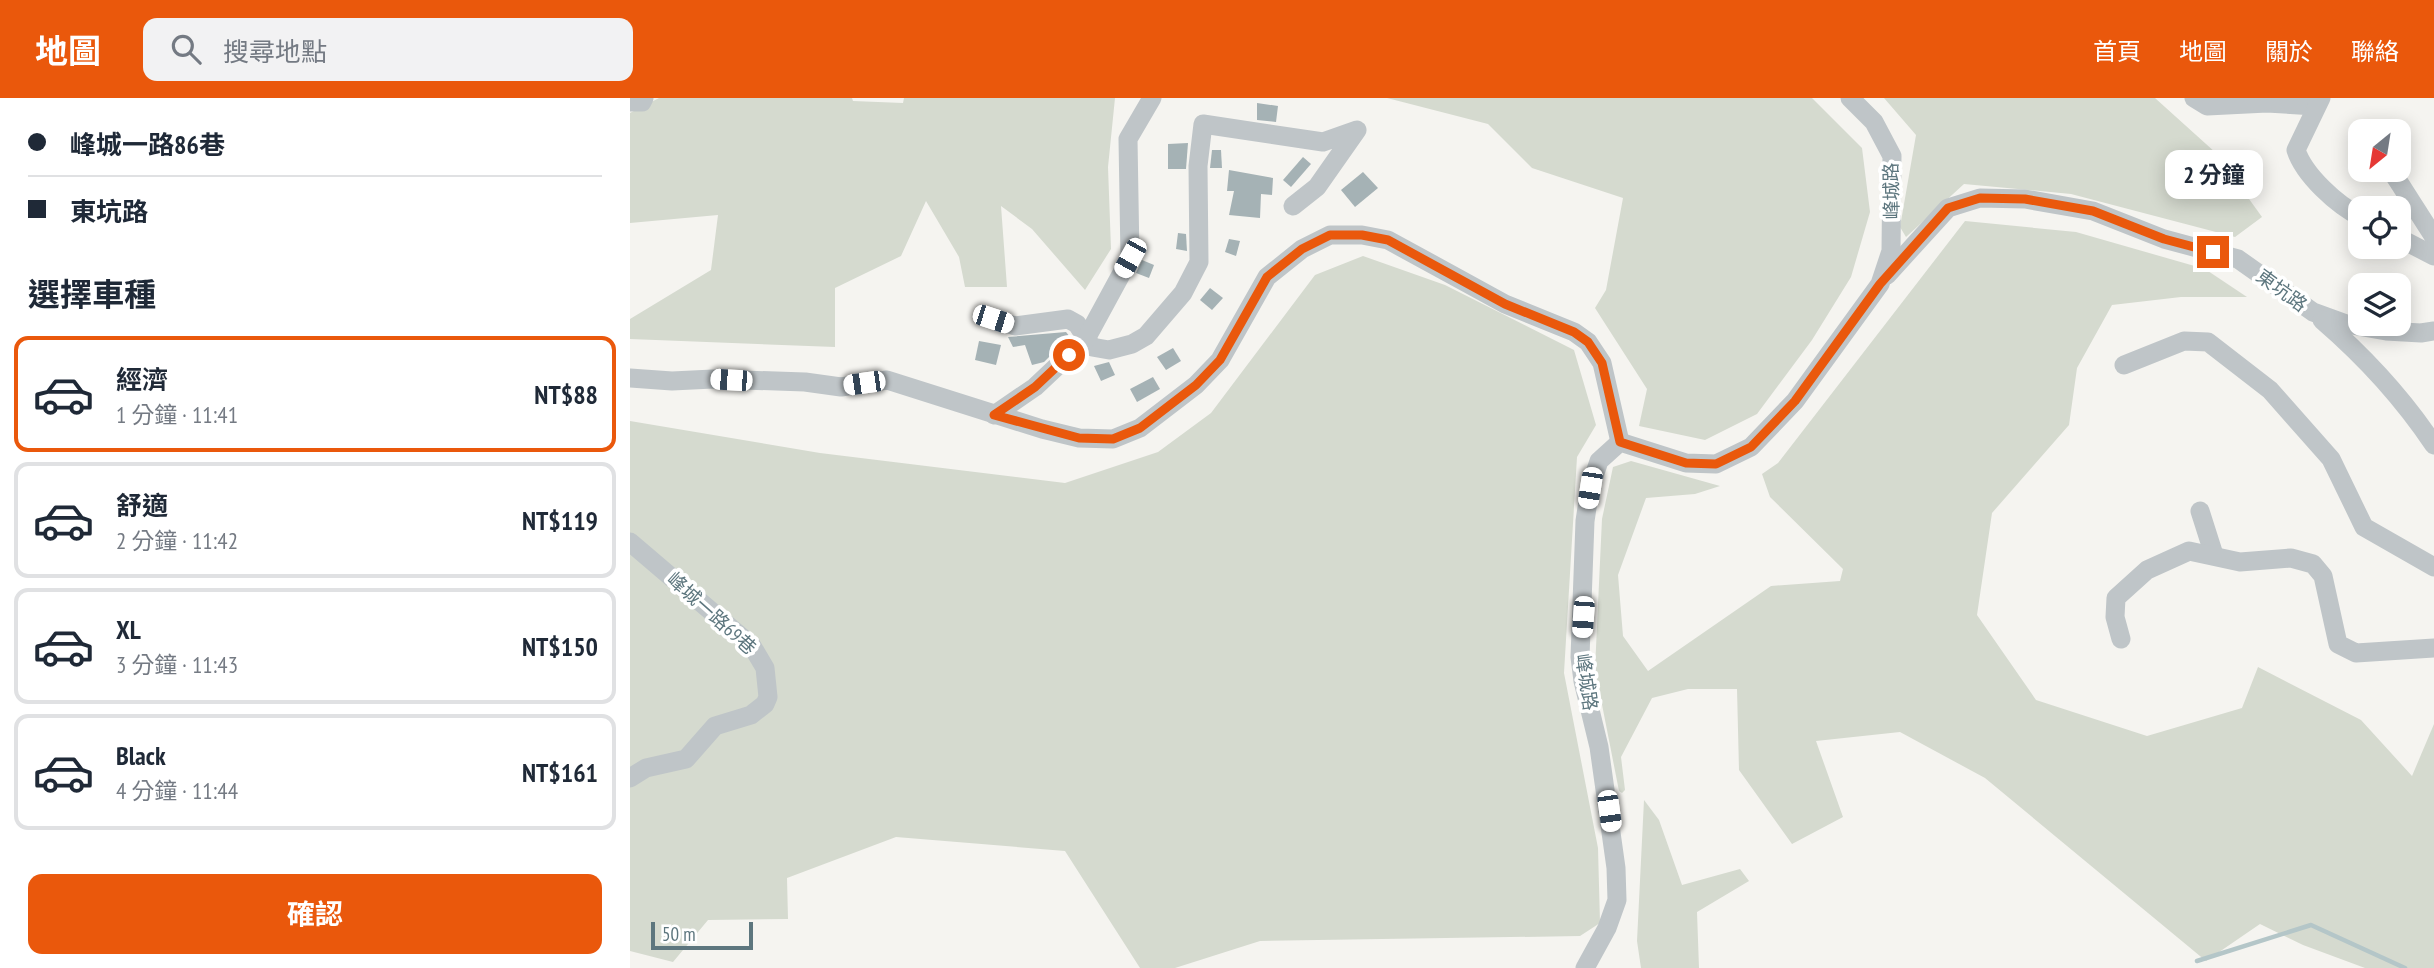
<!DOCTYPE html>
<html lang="zh-TW">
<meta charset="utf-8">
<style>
body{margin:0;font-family:"PT Sans Narrow","Noto Sans TC",sans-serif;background:#f2f2f3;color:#1f2937;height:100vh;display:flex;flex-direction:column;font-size:26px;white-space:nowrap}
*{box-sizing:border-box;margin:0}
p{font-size:23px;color:#747a83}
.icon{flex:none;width:38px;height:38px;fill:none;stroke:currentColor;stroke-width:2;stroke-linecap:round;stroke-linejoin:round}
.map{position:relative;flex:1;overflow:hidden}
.panel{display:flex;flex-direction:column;background:#fff;width:630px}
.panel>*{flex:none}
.banner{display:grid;align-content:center;height:154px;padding:0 28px;background:#fff}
.needle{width:46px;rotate:210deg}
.tools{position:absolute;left:1718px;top:21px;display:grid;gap:14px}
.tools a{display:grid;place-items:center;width:63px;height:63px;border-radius:14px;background:#fff;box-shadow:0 4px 18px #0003;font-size:35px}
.scale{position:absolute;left:21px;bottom:18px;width:102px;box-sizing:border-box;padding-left:7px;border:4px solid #5d767e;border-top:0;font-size:19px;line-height:24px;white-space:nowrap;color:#5d767e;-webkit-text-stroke:5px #fff;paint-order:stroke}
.end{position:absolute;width:32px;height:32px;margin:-16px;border:9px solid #ea580c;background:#fff;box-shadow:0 0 0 4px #fff}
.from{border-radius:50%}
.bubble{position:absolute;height:49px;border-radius:14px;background:#fff;box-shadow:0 4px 18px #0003;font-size:23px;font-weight:700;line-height:49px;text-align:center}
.car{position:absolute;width:21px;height:42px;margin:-21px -10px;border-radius:9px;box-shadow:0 0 5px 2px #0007;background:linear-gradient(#fff 24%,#345 0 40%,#fff 0 76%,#345 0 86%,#fff 0)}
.banner b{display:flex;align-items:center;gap:24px;height:66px;font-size:26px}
.banner b+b{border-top:2px solid #e0e1e3}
.banner i{width:18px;height:18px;background:#1f2937}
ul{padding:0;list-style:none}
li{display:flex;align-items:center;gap:21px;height:116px;margin:0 14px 10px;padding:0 14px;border:4px solid #e0e1e3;border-radius:14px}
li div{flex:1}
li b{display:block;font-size:26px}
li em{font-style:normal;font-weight:700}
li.on{border-color:#ea580c}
li>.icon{width:63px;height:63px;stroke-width:1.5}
h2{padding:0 28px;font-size:32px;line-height:84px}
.button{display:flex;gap:14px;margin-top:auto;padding:14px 28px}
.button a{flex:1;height:80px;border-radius:14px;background:#ea580c;color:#fff;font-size:28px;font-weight:700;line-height:80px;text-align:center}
header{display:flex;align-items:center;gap:42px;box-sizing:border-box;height:98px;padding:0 35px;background:#ea580c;color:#fff}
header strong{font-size:33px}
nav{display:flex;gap:38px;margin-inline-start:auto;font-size:24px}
.search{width:490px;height:63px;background:#f2f2f3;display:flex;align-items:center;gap:18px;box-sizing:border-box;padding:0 24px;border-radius:14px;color:#747a83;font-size:26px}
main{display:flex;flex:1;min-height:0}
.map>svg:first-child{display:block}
.green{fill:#d5dacf}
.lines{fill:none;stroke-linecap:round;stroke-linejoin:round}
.stream{stroke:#b4c6c8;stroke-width:4.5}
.building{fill:#a5b2b5}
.minor{stroke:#bfc5c8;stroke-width:19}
.route{stroke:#ea580c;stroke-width:9}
.labels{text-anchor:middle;stroke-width:7;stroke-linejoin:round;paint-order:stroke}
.street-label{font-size:19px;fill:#5d767e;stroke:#fff}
</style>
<header>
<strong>地圖</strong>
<div class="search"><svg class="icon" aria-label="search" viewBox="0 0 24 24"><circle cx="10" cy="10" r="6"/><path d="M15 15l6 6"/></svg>搜尋地點</div>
<nav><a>首頁</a><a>地圖</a><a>關於</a><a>聯絡</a></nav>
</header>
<main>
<section class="panel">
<div class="banner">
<b><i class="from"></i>峰城一路86巷</b>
<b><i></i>東坑路</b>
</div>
<h2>選擇車種</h2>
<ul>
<li class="on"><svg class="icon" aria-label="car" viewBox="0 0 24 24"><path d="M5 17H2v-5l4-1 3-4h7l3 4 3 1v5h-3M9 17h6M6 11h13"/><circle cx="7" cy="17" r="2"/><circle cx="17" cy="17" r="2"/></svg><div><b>經濟</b><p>1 分鐘 · 11:41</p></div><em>NT$88</em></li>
<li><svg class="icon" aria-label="car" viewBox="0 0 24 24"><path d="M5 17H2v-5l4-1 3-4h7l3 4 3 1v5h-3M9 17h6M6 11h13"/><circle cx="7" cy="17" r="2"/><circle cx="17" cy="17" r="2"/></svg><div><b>舒適</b><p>2 分鐘 · 11:42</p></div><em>NT$119</em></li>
<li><svg class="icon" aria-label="car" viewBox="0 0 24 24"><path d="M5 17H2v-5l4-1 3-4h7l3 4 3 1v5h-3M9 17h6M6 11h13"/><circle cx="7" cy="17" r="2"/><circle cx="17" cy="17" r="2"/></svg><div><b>XL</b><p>3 分鐘 · 11:43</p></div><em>NT$150</em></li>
<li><svg class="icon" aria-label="car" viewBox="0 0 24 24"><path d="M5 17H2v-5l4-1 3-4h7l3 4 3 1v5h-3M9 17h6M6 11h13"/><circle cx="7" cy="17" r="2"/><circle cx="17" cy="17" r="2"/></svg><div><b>Black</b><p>4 分鐘 · 11:44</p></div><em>NT$161</em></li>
</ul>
<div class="button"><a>確認</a></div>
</section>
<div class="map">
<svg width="1804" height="870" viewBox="0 0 1804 870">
<rect width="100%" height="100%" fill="#f5f4f0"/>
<g class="green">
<polygon points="29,0 222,0 223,3 273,5 274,0 485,0 478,69 481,151 455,192 402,131 371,108 377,189 335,189 329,159 296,103 271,158 205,190 205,249 0,241 0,221 81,172 88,117 0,125 0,15"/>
<polygon points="757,0 1182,0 1232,50 1240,114 1221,179 1182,242 1127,316 1075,342 1009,328 1017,291 965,210 976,192 993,100 902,70 858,26"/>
<polygon points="1254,0 1525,0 1586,55 1632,119 1605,139 1441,96 1334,86 1276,139 1270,129 1286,37"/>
<polygon points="1335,123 1446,134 1575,171 1617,199 1551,199 1482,207 1447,270 1439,327 1362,415 1347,517 1406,602 1517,638 1612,610 1628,569 1731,622 1782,678 1804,626 1804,870 1735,870 1673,847 1630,826 1576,863 1355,680 1270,634 1186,643 1213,719 1162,746 1109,672 1107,591 1058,591 1022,600 991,659 995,692 992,695 989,693 965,571 972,421 983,369 1001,363 1090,388 1065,396 1016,400 988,477 993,538 1018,573 1141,488 1210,483 1213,471 1140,399 1132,376 1148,365"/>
<polygon points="733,158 815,187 944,252 966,327 947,359 934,575 968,750 970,825 950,838 630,843 545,870 510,870 435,753 266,739 157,780 158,821 78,822 43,864 0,853 0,323 190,355 435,385 528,354 581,315 685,177"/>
<polygon points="1014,702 1029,722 1052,787 1110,771 1119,783 1067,814 1069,870 1011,870 1007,843"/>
</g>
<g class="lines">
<polyline class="stream" points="1567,863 1681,827 1775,870"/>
</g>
<g class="building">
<polygon points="627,5 648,8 646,24 627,22"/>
<polygon points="558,45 556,71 538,71 538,46"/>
<polygon points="582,52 591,52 592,70 580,70"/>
<polygon points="673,59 681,66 661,89 653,82"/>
<polygon points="599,72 643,80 642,97 631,96 630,120 599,117 604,93 597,93"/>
<polygon points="733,74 748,90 725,109 711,92"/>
<polygon points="548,135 556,136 557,153 546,151"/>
<polygon points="599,141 610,143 606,158 595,154"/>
<polygon points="512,162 524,167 519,180 506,175"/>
<polygon points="580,190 593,200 582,212 570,202"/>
<polygon points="436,234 440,239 422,252 423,255 414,264 402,267 395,247 383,249 378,239"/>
<polygon points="349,243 371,247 366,267 345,262"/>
<polygon points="543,250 551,263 536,272 527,259"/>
<polygon points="479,264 485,277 471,283 464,268"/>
<polygon points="523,279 530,291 507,304 500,291"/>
</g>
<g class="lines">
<g class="minor">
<polyline points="1564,0 1577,8 1637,5 1685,8"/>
<path d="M1691,0L1666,52C1674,77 1707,107 1731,119"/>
<polyline points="0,4 12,4 14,0"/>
<polyline points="1761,72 1804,139"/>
<polyline points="1769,140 1804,158"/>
<polyline points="1257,177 1318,110 1350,100 1395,101 1463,113 1534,141 1608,161 1683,214 1716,226 1756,233 1791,235 1804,233"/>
<polyline points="363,221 385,228 438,221 447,226 462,249 479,252 502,246 516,238 553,195 569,164 568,68 573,26 693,44 727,32 687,89 663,108"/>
<path d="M1692,222C1736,260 1772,299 1804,347"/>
<polyline points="1494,267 1554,243 1578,244 1640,292 1701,361 1734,429 1804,469"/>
<polyline points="0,280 42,283 83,281 175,284 211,289 257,282 412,331 449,340 483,341 510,330 566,287 590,262 637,179 672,151 700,137 732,137 758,142 875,206 944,234 958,244 972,265 990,344"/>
<polyline points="364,317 405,289 456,241 500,160 498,41 522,0"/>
<polyline points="1570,413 1584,457"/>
<polyline points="0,444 122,548 135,570 138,599 135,606 121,617 85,628 56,661 16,670 0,680"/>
<polyline points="1491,541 1485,519 1486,500 1517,472 1559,453 1610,464 1661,460 1683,466 1693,478 1708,546 1726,555 1804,550"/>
<polyline points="955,870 977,830 987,802 986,770 969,649 953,583 950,559 955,423 960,390 969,363 990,344 1056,365 1086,366 1121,349 1165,303 1250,186 1261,153 1262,58 1244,24 1220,0"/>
</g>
</g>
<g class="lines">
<polyline class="route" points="439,257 405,289 364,317 449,340 483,341 510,330 566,287 590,262 637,179 672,151 700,137 732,137 758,142 875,206 944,234 958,244 972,265 990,344 1056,365 1086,366 1121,349 1165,303 1250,186 1318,110 1350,100 1395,101 1463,113 1534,141 1583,154"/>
</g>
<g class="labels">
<g class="street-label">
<text transform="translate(1261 93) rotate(-91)" y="7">峰城路</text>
<text transform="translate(1652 192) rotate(36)" y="7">東坑路</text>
<text transform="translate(82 515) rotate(42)" y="7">峰城一路69巷</text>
<text transform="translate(957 584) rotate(82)" y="7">峰城路</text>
</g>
</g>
</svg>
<div class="tools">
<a><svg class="needle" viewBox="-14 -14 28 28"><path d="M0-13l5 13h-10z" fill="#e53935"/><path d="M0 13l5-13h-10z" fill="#747a83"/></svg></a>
<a><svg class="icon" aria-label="locate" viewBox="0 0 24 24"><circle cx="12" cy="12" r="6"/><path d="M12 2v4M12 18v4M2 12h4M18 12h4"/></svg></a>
<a><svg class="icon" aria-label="layers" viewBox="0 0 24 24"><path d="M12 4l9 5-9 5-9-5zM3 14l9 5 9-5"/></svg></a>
</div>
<div class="scale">50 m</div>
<i class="end from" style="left:439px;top:257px"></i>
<i class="end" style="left:1583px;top:154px"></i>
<div class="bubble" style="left:1535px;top:52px;width:98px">2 分鐘</div>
<i class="car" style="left:500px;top:160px;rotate:209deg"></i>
<i class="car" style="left:363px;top:221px;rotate:108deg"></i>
<i class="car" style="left:101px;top:282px;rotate:273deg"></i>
<i class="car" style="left:234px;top:285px;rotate:262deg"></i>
<i class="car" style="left:960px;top:390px;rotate:189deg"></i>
<i class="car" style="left:953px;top:519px;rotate:184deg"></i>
<i class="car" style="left:979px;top:713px;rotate:172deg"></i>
</div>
</main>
